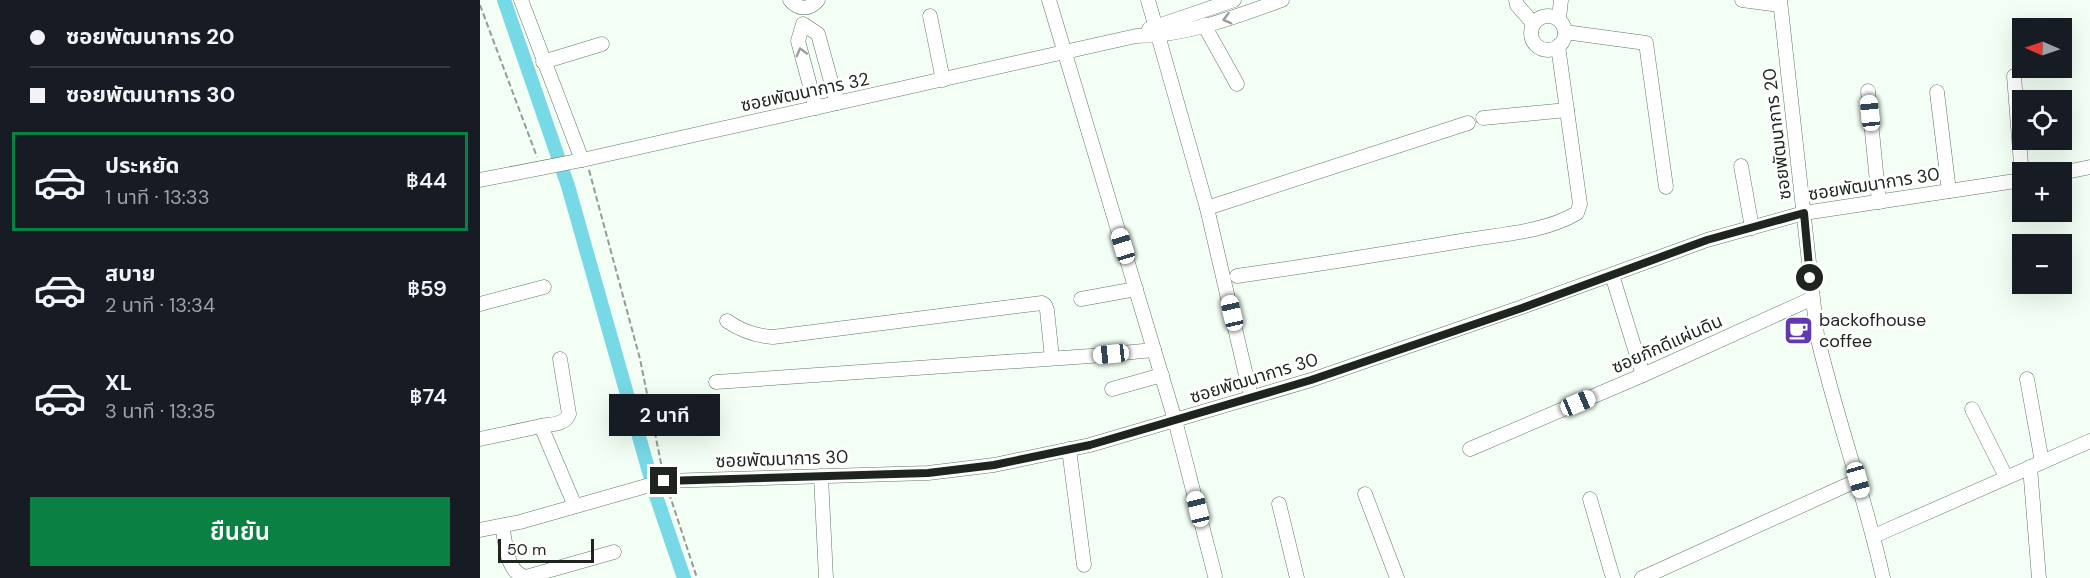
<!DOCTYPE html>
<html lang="th">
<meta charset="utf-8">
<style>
body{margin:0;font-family:"DM Sans","Noto Sans Thai",sans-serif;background:#20242c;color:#f1f3f6;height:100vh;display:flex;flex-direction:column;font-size:22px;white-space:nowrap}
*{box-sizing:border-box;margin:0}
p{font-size:20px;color:#9ea1a6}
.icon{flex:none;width:33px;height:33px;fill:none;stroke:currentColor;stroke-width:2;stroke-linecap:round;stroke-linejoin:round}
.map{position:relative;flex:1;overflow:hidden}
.panel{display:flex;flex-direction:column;background:#171b24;width:480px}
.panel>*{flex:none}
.banner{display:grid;align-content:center;height:132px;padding:0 30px;background:#171b24}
.needle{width:39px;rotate:272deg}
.buttons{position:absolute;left:1532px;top:18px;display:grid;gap:12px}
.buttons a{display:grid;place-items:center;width:60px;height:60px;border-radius:0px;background:#171b24;box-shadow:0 6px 24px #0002;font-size:30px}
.scale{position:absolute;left:18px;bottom:15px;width:96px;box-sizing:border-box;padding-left:6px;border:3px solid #1e251f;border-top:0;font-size:16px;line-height:21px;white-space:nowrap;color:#1e251f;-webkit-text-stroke:4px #fff;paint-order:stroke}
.end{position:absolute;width:27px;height:27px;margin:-14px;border:8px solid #1e251f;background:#fff;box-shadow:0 0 0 3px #fff}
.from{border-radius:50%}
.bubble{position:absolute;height:42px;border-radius:0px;background:#171b24;box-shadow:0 6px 24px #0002;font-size:20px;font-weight:600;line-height:42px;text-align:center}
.car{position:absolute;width:18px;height:36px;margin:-18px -9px;border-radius:8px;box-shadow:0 0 4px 2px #0007;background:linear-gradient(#fff 24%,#345 0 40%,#fff 0 76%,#345 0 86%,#fff 0)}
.banner b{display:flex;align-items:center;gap:21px;height:57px;font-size:22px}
.banner b+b{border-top:2px solid #363941}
.banner i{width:15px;height:15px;background:#f1f3f6}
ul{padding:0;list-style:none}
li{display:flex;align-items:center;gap:18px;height:99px;margin:0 12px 9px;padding:0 18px;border:3px solid transparent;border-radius:0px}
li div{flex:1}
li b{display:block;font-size:22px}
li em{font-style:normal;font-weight:600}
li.current{border-color:#0b8043}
li>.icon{width:54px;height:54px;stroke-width:1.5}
.primary-button{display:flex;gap:12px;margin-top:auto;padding:12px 30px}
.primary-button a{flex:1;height:69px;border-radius:0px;background:#0b8043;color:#fff;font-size:24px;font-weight:600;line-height:69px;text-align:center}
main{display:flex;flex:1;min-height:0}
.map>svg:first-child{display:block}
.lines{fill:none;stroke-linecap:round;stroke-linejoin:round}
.canal{stroke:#78d9e6;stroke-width:14}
.minor-casing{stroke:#647566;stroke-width:15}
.path{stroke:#939d94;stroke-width:2;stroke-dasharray:6 3;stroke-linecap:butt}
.minor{stroke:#fff;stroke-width:14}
.oneway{stroke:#9a9d9a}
.route{stroke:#1e251f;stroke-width:8}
.labels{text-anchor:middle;stroke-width:6;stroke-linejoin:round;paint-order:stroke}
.street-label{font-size:18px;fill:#1e251f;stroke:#fff}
.poi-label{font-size:18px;fill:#1e251f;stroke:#fff;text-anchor:start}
</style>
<main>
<section class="panel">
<div class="banner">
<b><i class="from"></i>ซอยพัฒนาการ 20</b>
<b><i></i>ซอยพัฒนาการ 30</b>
</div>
<ul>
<li class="current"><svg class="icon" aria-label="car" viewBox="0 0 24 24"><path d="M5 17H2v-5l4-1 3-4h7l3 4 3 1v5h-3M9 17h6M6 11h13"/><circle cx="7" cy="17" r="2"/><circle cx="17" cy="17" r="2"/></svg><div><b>ประหยัด</b><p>1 นาที · 13:33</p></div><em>฿44</em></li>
<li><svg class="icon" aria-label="car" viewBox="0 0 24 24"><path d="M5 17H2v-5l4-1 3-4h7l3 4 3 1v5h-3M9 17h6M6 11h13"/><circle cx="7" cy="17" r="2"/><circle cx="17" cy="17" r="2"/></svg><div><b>สบาย</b><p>2 นาที · 13:34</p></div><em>฿59</em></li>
<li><svg class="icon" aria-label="car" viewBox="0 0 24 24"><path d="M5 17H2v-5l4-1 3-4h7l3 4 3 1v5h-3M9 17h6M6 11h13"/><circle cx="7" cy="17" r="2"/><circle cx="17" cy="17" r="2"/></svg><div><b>XL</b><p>3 นาที · 13:35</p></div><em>฿74</em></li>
</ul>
<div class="primary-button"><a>ยืนยัน</a></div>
</section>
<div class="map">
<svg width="1610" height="578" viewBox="0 0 1610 578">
<rect width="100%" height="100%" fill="#f3fff4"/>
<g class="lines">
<polyline class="canal" points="24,0 88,186 175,493 204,578"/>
<defs>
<g id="minor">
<polyline points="41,0 102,160"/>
<path d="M310,0C318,10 330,10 338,0"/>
<polyline points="569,0 695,420 735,576"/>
<polyline points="668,0 727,208 771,397"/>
<polyline points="1036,0 1037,5 1053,23"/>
<polyline points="1262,0 1300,5"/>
<path d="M1300,0L1337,335C1356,417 1385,496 1403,578"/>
<circle cx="1068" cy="33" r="17"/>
<polyline points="450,16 463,80"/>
<polyline points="1079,18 1081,0"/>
<polyline points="724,25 757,84"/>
<polyline points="669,29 754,0"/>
<polyline points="1085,32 1166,43 1186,187"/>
<polyline points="63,62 122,44"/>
<polyline points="1534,76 1542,176"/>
<polyline points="1388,91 1399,202"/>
<polyline points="1457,92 1469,191"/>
<polyline points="336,108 318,41 323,24 338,34 357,103"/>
<polyline points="1003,118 1087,110"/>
<polyline points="1261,166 1272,228"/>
<polyline points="1581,173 1610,167"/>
<path d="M0,180L102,160L656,36C706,36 755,17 802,0"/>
<polyline points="727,208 988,123"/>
<polyline points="1132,275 1163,375"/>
<path d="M757,276C834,265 910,253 987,240C1023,234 1065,232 1097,213L1100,204L1078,46"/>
<polyline points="601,299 656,289"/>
<polyline points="0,304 64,287"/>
<path d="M247,321C262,331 275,336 293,337L562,303L565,305L567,310L572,358"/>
<path d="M80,359L89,414C85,425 71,424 61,426L95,506"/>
<polyline points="1547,379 1562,462"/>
<polyline points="236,382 610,356 674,350"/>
<polyline points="632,389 682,375"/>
<polyline points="1492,409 1526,477"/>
<polyline points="0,439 61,426"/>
<polyline points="589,449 604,565"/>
<polyline points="990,449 1163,375 1331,299"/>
<polyline points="1550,467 1559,578"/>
<polyline points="341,476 346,578"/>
<polyline points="885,494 917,578"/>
<polyline points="1110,499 1133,578"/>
<polyline points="799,504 817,578"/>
<path d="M22,526C26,543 26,573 46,577L134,552"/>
<polyline points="0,530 40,522 184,481 448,473 514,465 610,445 831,380 1042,307 1227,240 1324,213 1542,180"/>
<polyline points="1394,536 1610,441"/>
<polyline points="1162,578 1378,480"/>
</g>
</defs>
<use href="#minor" class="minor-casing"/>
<g class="path">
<polyline points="0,5 57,157"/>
<polyline points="109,170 160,359 182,468"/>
<polyline points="189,493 217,578"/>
</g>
<use href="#minor" class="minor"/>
</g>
<defs><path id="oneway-chevron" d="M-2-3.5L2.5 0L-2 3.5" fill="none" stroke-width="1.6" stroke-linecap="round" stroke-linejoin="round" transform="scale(1.5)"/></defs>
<g class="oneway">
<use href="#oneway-chevron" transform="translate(747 19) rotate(165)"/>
<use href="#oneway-chevron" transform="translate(321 52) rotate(-105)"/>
</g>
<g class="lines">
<polyline class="route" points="184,481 448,473 514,465 610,445 831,380 1042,308 1227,240 1324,213 1330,278"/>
</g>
<defs>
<symbol id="cafe-square" viewBox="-11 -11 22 22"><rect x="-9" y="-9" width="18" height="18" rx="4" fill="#6038b0" stroke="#fff"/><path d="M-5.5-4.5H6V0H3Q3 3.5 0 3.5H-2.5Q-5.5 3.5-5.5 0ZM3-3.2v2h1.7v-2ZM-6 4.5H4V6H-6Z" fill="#fff"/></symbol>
</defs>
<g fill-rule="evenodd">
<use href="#cafe-square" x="1302" y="314" width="33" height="33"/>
</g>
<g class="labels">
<g class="street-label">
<text transform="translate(325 92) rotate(-12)" y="6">ซอยพัฒนาการ 32</text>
<text transform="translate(1297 134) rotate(-97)" y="6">ซอยพัฒนาการ 20</text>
<text transform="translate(1394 184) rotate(-9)" y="6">ซอยพัฒนาการ 30</text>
<text transform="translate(1187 344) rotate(-24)" y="6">ซอยภักดีแผ่นดิน</text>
<text transform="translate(774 378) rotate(-17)" y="6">ซอยพัฒนาการ 30</text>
<text transform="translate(302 459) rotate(-2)" y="6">ซอยพัฒนาการ 30</text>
</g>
<g class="poi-label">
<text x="1339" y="326">backofhouse<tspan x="1339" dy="21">coffee</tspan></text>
</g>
</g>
</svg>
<div class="buttons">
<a><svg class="needle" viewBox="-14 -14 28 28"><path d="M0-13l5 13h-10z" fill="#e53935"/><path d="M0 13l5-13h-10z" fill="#9ea1a6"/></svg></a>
<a><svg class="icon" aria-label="locate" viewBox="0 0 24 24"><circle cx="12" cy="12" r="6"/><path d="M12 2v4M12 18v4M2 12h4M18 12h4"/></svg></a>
<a>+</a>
<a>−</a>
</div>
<div class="scale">50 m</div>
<i class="end from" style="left:1330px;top:278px"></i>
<i class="end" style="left:184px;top:481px"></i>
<div class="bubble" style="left:129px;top:394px;width:111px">2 นาที</div>
<i class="car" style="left:1390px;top:113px;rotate:354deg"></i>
<i class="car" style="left:643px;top:246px;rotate:343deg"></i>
<i class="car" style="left:752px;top:313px;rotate:347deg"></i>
<i class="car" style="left:631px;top:354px;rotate:264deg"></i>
<i class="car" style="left:1098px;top:403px;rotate:67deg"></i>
<i class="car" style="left:1378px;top:480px;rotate:164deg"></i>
<i class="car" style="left:718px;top:509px;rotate:346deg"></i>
</div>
</main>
